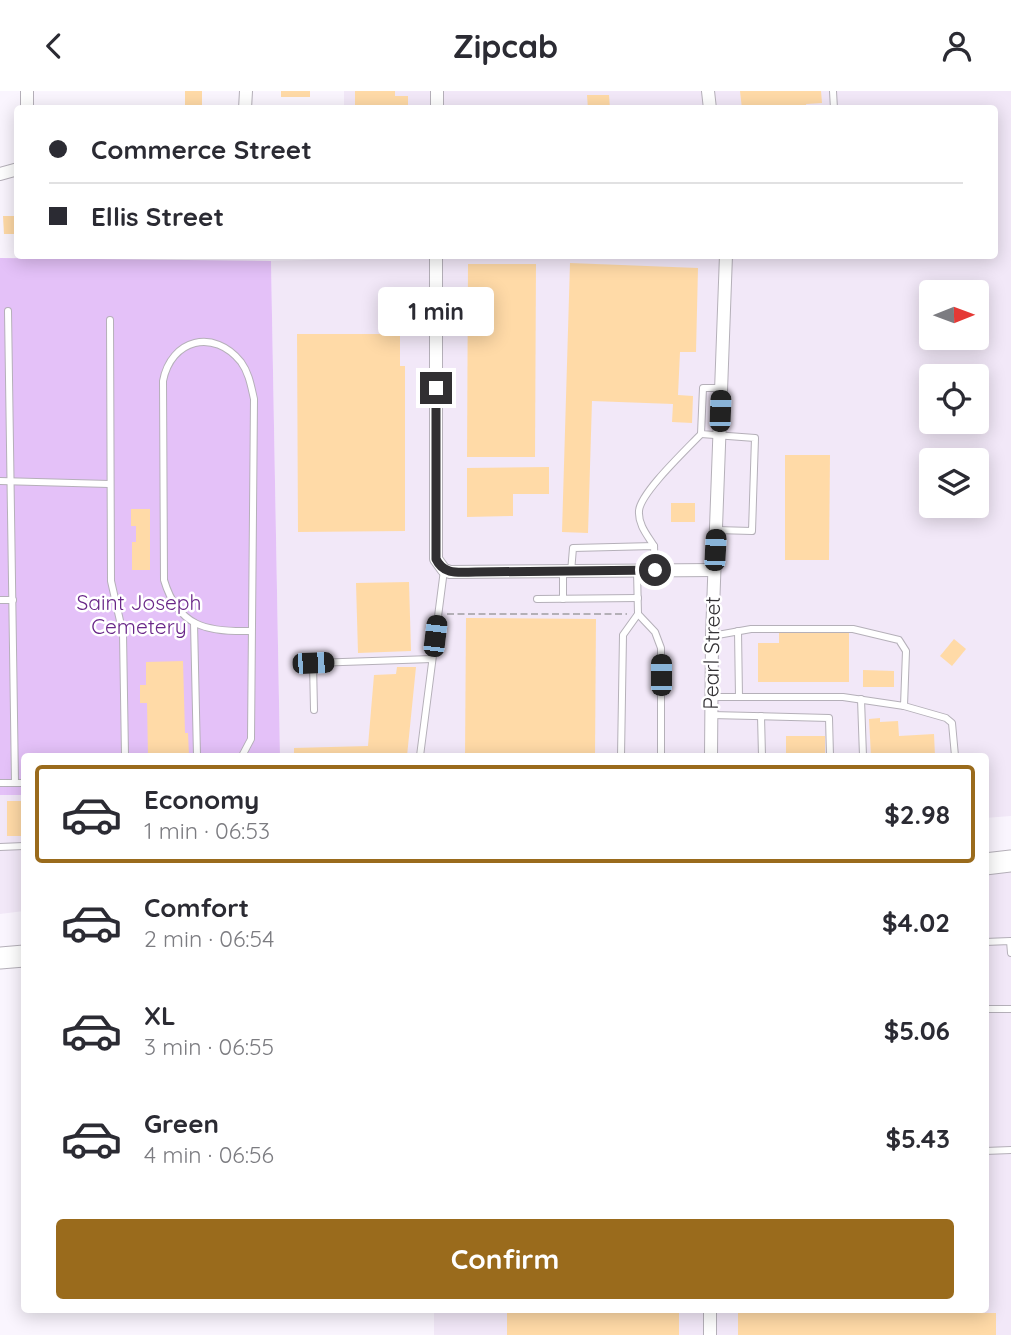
<!DOCTYPE html>
<meta charset="utf-8">
<style>
body{margin:0;font-family:Quicksand,sans-serif;background:#f2f2f3;color:#2b2b33;height:100vh;display:flex;flex-direction:column;font-size:26px;white-space:nowrap}
*{box-sizing:border-box;margin:0}
p{font-size:23px;color:#7c7c81}
.icon{flex:none;width:38px;height:38px;fill:none;stroke:currentColor;stroke-width:2;stroke-linecap:round;stroke-linejoin:round}
.map{position:relative;flex:1;overflow:hidden}
.side{position:absolute;left:21px;top:662px;width:968px;height:560px;display:flex;flex-direction:column;background:#fff;border-radius:7px;box-shadow:0 4px 18px #0003}
.side>*{flex:none}
.hud{position:absolute;left:14px;top:14px;width:984px;height:154px;border-radius:7px;box-shadow:0 4px 18px #0003;display:grid;align-content:center;height:154px;padding:0 35px;background:#fff}
.needle{width:46px;rotate:89deg}
.buttons{position:absolute;left:919px;top:189px;display:grid;gap:14px}
.buttons a{display:grid;place-items:center;width:70px;height:70px;border-radius:7px;background:#fff;box-shadow:0 4px 18px #0003;font-size:35px}
.end{position:absolute;width:32px;height:32px;margin:-16px;border:9px solid #312f32;background:#fff;box-shadow:0 0 0 4px #fff}
.from{border-radius:50%}
.bubble{position:absolute;height:49px;border-radius:7px;background:#fff;box-shadow:0 4px 18px #0003;font-size:23px;font-weight:800;line-height:49px;text-align:center}
.car{position:absolute;width:21px;height:42px;margin:-21px -10px;border-radius:9px;box-shadow:0 0 5px 2px #0007;background:linear-gradient(#222 24%,#8ab4d8 0 40%,#222 0 76%,#8ab4d8 0 86%,#222 0)}
.hud b{display:flex;align-items:center;gap:24px;height:66px;font-size:26px}
.hud b+b{border-top:2px solid #e1e1e2}
.hud i{width:18px;height:18px;background:#2b2b33}
ul{padding:12px 0 0;list-style:none}
li{display:flex;align-items:center;gap:21px;height:98px;margin:0 14px 10px;padding:0 21px;border:4px solid transparent;border-radius:7px}
li div{flex:1}
li b{display:block;font-size:26px}
li em{font-style:normal;font-weight:800}
li.current{border-color:#9a6b1c}
li>.icon{width:63px;height:63px;stroke-width:1.5}
.action{display:flex;gap:14px;margin-top:auto;padding:14px 35px}
.action a{flex:1;height:80px;border-radius:7px;background:#9a6b1c;color:#fff;font-size:28px;font-weight:800;line-height:80px;text-align:center}
header{display:flex;justify-content:space-between;align-items:center;height:91px;padding:0 35px;background:#fff;font-size:32px;font-weight:800}
.map>svg:first-child{display:block}
.built{fill:#f2e8f8;fill-rule:evenodd}
.green{fill:#e4c1f8}
.building{fill:#ffdaa7}
.lines{fill:none;stroke-linecap:round;stroke-linejoin:round}
.service-casing{stroke:#b5b0b9;stroke-width:8}
.minor-casing{stroke:#b5b0b9;stroke-width:14}
.primary-casing{stroke:#b5b0b9;stroke-width:23}
.path{stroke:#b4b0b7;stroke-width:2;stroke-dasharray:7 3.5;stroke-linecap:butt}
.service{stroke:#fff;stroke-width:6}
.minor{stroke:#fff;stroke-width:12}
.primary{stroke:#fff;stroke-width:21}
.route{stroke:#312f32;stroke-width:9}
.labels{text-anchor:middle;stroke-width:5;stroke-linejoin:round;paint-order:stroke}
.park-label{font-size:21px;fill:#692688;stroke:#fff}
.street-label{font-size:21px;fill:#312f32;stroke:#fff}
</style>
<header><svg class="icon" aria-label="back" viewBox="0 0 24 24"><path d="M15 5l-7 7 7 7"/></svg>Zipcab<svg class="icon" aria-label="person" viewBox="0 0 24 24"><circle cx="12" cy="8" r="4"/><path d="M4 21q1-7 8-7t8 7"/></svg></header>
<div class="map">
<svg width="1011" height="1244" viewBox="0 0 1011 1244">
<rect width="100%" height="100%" fill="#faf5fe"/>
<g class="built">
<path d="M344,0H1011V725L985,727V665H280L271,170L343,168V164H994V18H344ZM931,201H976V247H931ZM931,285H976V331H931ZM931,369H976V415H931Z"/>
<polygon points="0,704 24,704 24,820 0,823"/>
<polygon points="1011,779 1011,1244 434,1244 434,1218 985,1218 985,782"/>
</g>
<polygon class="green" points="0,167 271,170 280,665 24,665 24,704 0,704"/>
<g class="building">
<rect x="185" y="0" width="17" height="18"/>
<rect x="281" y="0" width="29" height="6"/>
<polygon points="355,0 395,0 395,5 408,5 408,18 355,18"/>
<polygon points="740,0 821,0 822,12 806,13 807,18 742,18"/>
<polygon points="587,4 609,4 610,18 588,18"/>
<polygon points="3,125 18,125 18,143 4,143"/>
<polygon points="570,172 698,177 696,261 680,261 678,304 693,305 692,332 672,331 673,313 592,310 588,442 562,441"/>
<polygon points="468,173 536,173 535,366 467,366"/>
<polygon points="297,243 400,243 400,275 405,275 405,440 298,441"/>
<polygon points="785,364 830,364 829,469 785,469"/>
<polygon points="549,376 549,403 513,403 513,425 467,426 467,377"/>
<rect x="671" y="412" width="24" height="19"/>
<polygon points="131,418 150,418 150,479 132,479 132,451 136,451 136,435 131,435"/>
<polygon points="409,491 411,560 358,562 356,492"/>
<polygon points="466,527 596,528 595,665 465,665"/>
<polygon points="779,542 849,542 849,591 758,591 758,552 779,552"/>
<polygon points="954,548 966,558 952,575 940,565"/>
<polygon points="183,570 185,642 188,642 189,665 148,665 147,612 140,612 140,594 146,594 146,571"/>
<polygon points="397,576 416,576 407,665 294,665 294,657 368,655 374,584 396,583"/>
<polygon points="863,579 894,580 894,596 863,596"/>
<polygon points="880,627 880,631 898,630 899,645 934,643 935,665 871,665 869,628"/>
<rect x="786" y="645" width="39" height="20"/>
<rect x="7" y="710" width="17" height="35"/>
<rect x="507" y="1218" width="172" height="26"/>
<polygon points="738,1221 996,1222 996,1244 738,1244"/>
</g>
<g class="lines">
<defs>
<g id="service">
<polyline points="833,0 834,18"/>
<polyline points="8,220 15,692"/>
<polyline points="110,229 111,490 123,543 125,665"/>
<polyline points="0,390 109,393"/>
<polyline points="716,439 752,440 755,347 701,343 703,297 721,297"/>
<path d="M654,455C648,445 638,434 639,420C640,402 687,358 701,343"/>
<polyline points="563,481 563,508"/>
<polyline points="571,481 573,457 654,455 655,479"/>
<polyline points="537,508 638,507"/>
<polyline points="0,509 13,509"/>
<polyline points="638,523 655,541 661,557 661,665"/>
<polyline points="194,532 197,665"/>
<polyline points="738,540 739,606"/>
<polyline points="712,545 751,538 853,538 899,549 906,560 904,615 843,606 712,606"/>
<polyline points="861,608 863,665"/>
<polyline points="904,615 946,627 952,632 955,665"/>
<polyline points="314,619 313,572 432,568"/>
<polyline points="711,624 829,627 830,665"/>
<polyline points="761,625 762,665"/>
<path d="M242,665L251,648L254,308C251,295 249,282 241,271C214,237 171,248 163,290L164,489C178,536 207,541 250,540"/>
<polyline points="420,665 444,479"/>
<polyline points="621,665 623,544 638,523 637,480"/>
<polyline points="0,692 24,692"/>
<polyline points="0,756 24,755"/>
<polyline points="985,851 1010,850 1011,862"/>
<polyline points="985,918 1011,918"/>
<polyline points="985,1060 1011,1059"/>
</g>
<g id="minor">
<polyline points="708,0 710,18"/>
<polyline points="27,18 27,0"/>
<polyline points="245,18 246,0"/>
<polyline points="437,18 437,0"/>
<polyline points="0,83 18,78"/>
<polyline points="436,164 436,468 444,479 450,481 714,479"/>
<polyline points="711,665 712,545 726,164"/>
<polyline points="710,1244 710,1218"/>
</g>
<g id="primary">
<polyline points="985,773 1011,770"/>
<polyline points="0,867 24,865"/>
</g>
</defs>
<use href="#service" class="service-casing"/>
<use href="#minor" class="minor-casing"/>
<use href="#primary" class="primary-casing"/>
<polyline class="path" points="447,523 627,523"/>
<use href="#service" class="service"/>
<use href="#minor" class="minor"/>
<use href="#primary" class="primary"/>
</g>
<g class="lines">
<path class="route" d="M436,297V468C444,485 460,481 476,481L655,479"/>
</g>
<g class="labels">
<g class="park-label">
<text x="139" y="519">Saint Joseph<tspan x="139" dy="24">Cemetery</tspan></text>
</g>
<g class="street-label">
<text transform="translate(712 562) rotate(-89)" y="7">Pearl Street</text>
</g>
</g>
</svg>
<div class="buttons">
<a><svg class="needle" viewBox="-14 -14 28 28"><path d="M0-13l5 13h-10z" fill="#e53935"/><path d="M0 13l5-13h-10z" fill="#7c7c81"/></svg></a>
<a><svg class="icon" aria-label="locate" viewBox="0 0 24 24"><circle cx="12" cy="12" r="6"/><path d="M12 2v4M12 18v4M2 12h4M18 12h4"/></svg></a>
<a><svg class="icon" aria-label="layers" viewBox="0 0 24 24"><path d="M12 4l9 5-9 5-9-5zM3 14l9 5 9-5"/></svg></a>
</div>
<i class="end from" style="left:655px;top:479px"></i>
<i class="end" style="left:436px;top:297px"></i>
<div class="bubble" style="left:378px;top:196px;width:116px">1 min</div>
<i class="car" style="left:720px;top:320px;rotate:2deg"></i>
<i class="car" style="left:715px;top:459px;rotate:3deg"></i>
<i class="car" style="left:435px;top:545px;rotate:7deg"></i>
<i class="car" style="left:313px;top:572px;rotate:88deg"></i>
<i class="car" style="left:661px;top:584px;rotate:0deg"></i>
<div class="hud">
<b><i class="from"></i>Commerce Street</b>
<b><i></i>Ellis Street</b>
</div>
<section class="side">
<ul>
<li class="current"><svg class="icon" aria-label="car" viewBox="0 0 24 24"><path d="M5 17H2v-5l4-1 3-4h7l3 4 3 1v5h-3M9 17h6M6 11h13"/><circle cx="7" cy="17" r="2"/><circle cx="17" cy="17" r="2"/></svg><div><b>Economy</b><p>1 min · 06:53</p></div><em>$2.98</em></li>
<li><svg class="icon" aria-label="car" viewBox="0 0 24 24"><path d="M5 17H2v-5l4-1 3-4h7l3 4 3 1v5h-3M9 17h6M6 11h13"/><circle cx="7" cy="17" r="2"/><circle cx="17" cy="17" r="2"/></svg><div><b>Comfort</b><p>2 min · 06:54</p></div><em>$4.02</em></li>
<li><svg class="icon" aria-label="car" viewBox="0 0 24 24"><path d="M5 17H2v-5l4-1 3-4h7l3 4 3 1v5h-3M9 17h6M6 11h13"/><circle cx="7" cy="17" r="2"/><circle cx="17" cy="17" r="2"/></svg><div><b>XL</b><p>3 min · 06:55</p></div><em>$5.06</em></li>
<li><svg class="icon" aria-label="car" viewBox="0 0 24 24"><path d="M5 17H2v-5l4-1 3-4h7l3 4 3 1v5h-3M9 17h6M6 11h13"/><circle cx="7" cy="17" r="2"/><circle cx="17" cy="17" r="2"/></svg><div><b>Green</b><p>4 min · 06:56</p></div><em>$5.43</em></li>
</ul>
<div class="action"><a>Confirm</a></div>
</section>
</div>
